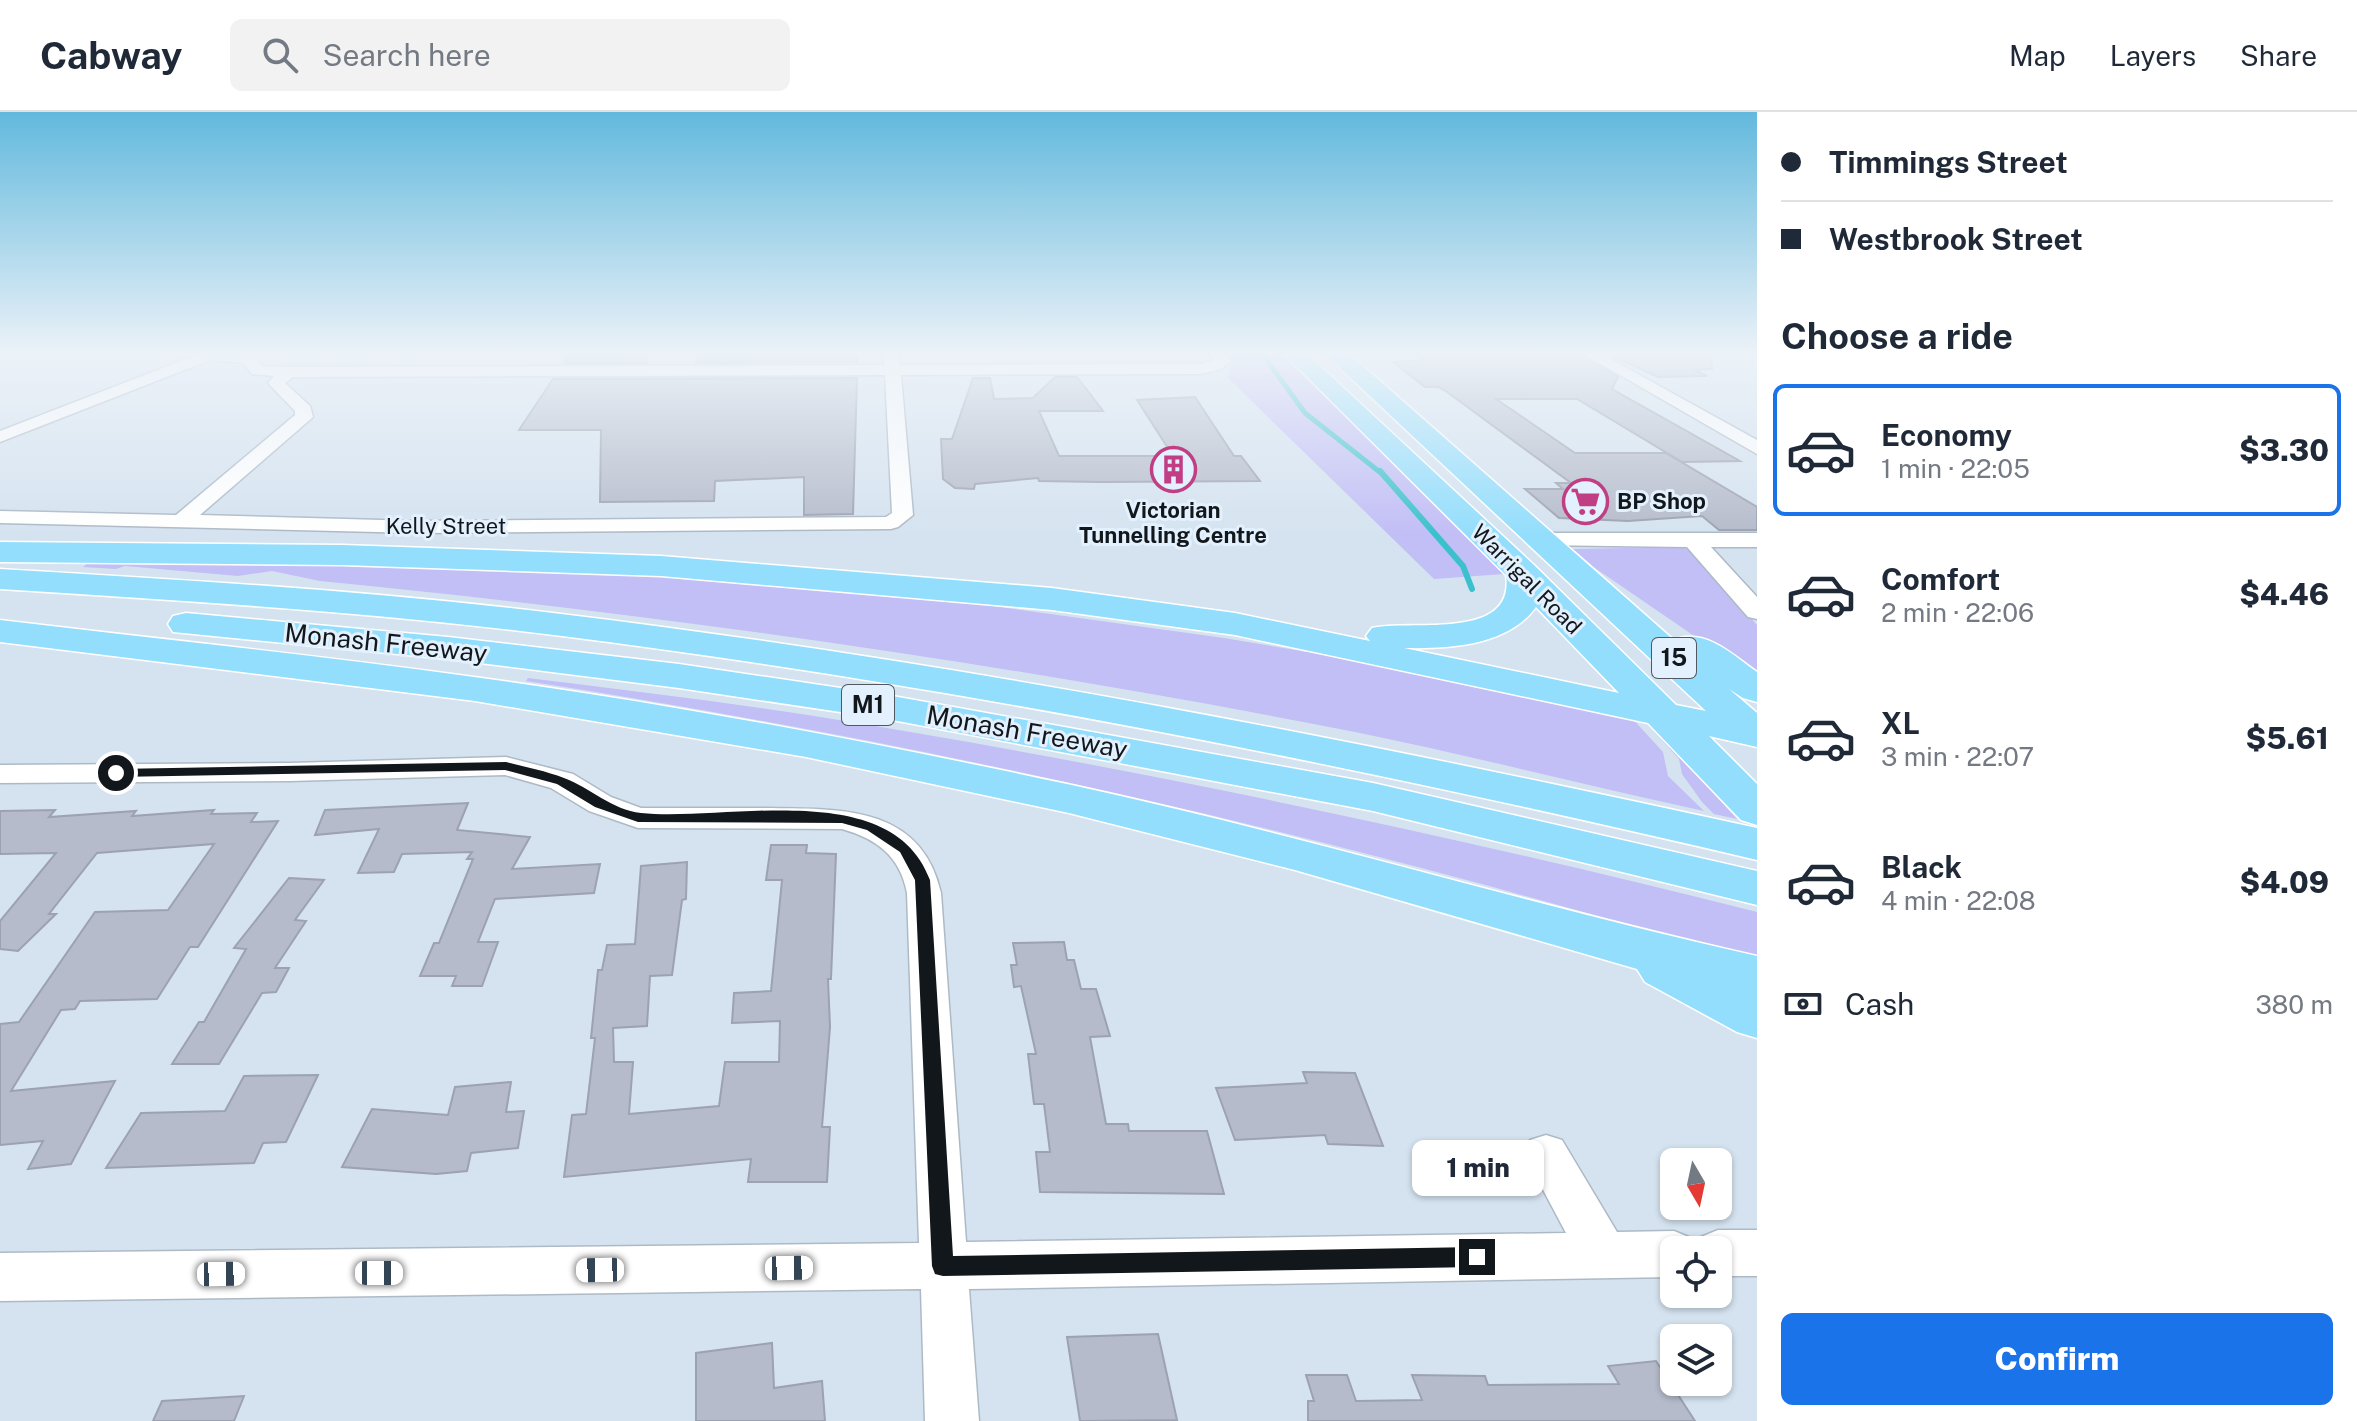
<!DOCTYPE html>
<meta charset="utf-8">
<style>
body{margin:0;font-family:"Public Sans",sans-serif;background:#f2f2f3;color:#1f2937;height:100vh;display:flex;flex-direction:column;font-size:30px;white-space:nowrap}
*{box-sizing:border-box;margin:0}
p{font-size:26px;color:#747a83}
.icon{flex:none;width:44px;height:44px;fill:none;stroke:currentColor;stroke-width:2;stroke-linecap:round;stroke-linejoin:round}
.map{position:relative;flex:1;overflow:hidden}
.drawer{display:flex;flex-direction:column;background:#fff;width:600px}
.drawer>*{flex:none}
.guide{display:grid;align-content:center;height:176px;padding:0 24px;background:#fff}
.needle{width:52px;rotate:171deg}
.fabs{position:absolute;left:1660px;top:1036px;display:grid;gap:16px}
.fabs a{display:grid;place-items:center;width:72px;height:72px;border-radius:12px;background:#fff;box-shadow:0 2px 6px #0004;font-size:40px}
.end{position:absolute;width:36px;height:36px;margin:-18px;border:10px solid #12171b;background:#fff;box-shadow:0 0 0 4px #fff}
.from{border-radius:50%}
.bubble{position:absolute;height:56px;border-radius:12px;background:#fff;box-shadow:0 2px 6px #0004;font-size:26px;font-weight:800;line-height:56px;text-align:center}
.car{position:absolute;width:24px;height:48px;margin:-24px -12px;border-radius:10px;box-shadow:0 0 6px 2px #0007;background:linear-gradient(#fff 24%,#345 0 40%,#fff 0 76%,#345 0 86%,#fff 0)}
.guide b{display:flex;align-items:center;gap:28px;height:76px;font-size:30px}
.guide b+b{border-top:2px solid #e0e1e3}
.guide i{width:20px;height:20px;background:#1f2937}
ul{padding:0;list-style:none}
li{display:flex;align-items:center;gap:24px;height:132px;margin:0 16px 12px;padding:0 8px;border:4px solid transparent;border-radius:12px}
li div{flex:1}
li b{display:block;font-size:30px}
li em{font-style:normal;font-weight:800}
li.current{border-color:#1a73e8}
li>.icon{width:72px;height:72px;stroke-width:1.5}
h2{padding:0 24px;font-size:36px;line-height:96px}
.pay{display:flex;align-items:center;gap:20px;height:88px;padding:0 24px;font-size:30px}
.pay p{margin-inline-start:auto}
.primary-button{display:flex;gap:16px;margin-top:auto;padding:16px 24px}
.primary-button a{flex:1;height:92px;border-radius:12px;background:#1a73e8;color:#fff;font-size:32px;font-weight:800;line-height:92px;text-align:center}
header{display:flex;align-items:center;gap:48px;box-sizing:border-box;height:112px;padding:0 40px;background:#fff;border-bottom:2px solid #e0e1e3}
header strong{font-size:38px}
nav{display:flex;gap:44px;margin-inline-start:auto;font-size:28px}
.search{width:560px;height:72px;background:#f2f2f3;display:flex;align-items:center;gap:20px;box-sizing:border-box;padding:0 28px;border-radius:12px;color:#747a83;font-size:30px}
main{display:flex;flex:1;min-height:0}
.map>svg:first-child{display:block}
.green{fill:#c2bef6}
.lines{fill:none;stroke-linecap:round;stroke-linejoin:round}
.stream-far1{stroke:#3ac1cc;stroke-width:5}
.stream{stroke:#3ac1cc;stroke-width:6}
.building{fill:#b5bbca;stroke:#9ca2b1;stroke-width:2}
.street-casing{stroke:#adbac6;stroke-width:3}
.highway-casing{stroke:#fff;stroke-width:3}
.street{fill:#fff;fill-rule:evenodd}
.highway{fill:#93defc;fill-rule:evenodd}
.route{fill:#12171b}
.labels{text-anchor:middle;stroke-width:6;stroke-linejoin:round;paint-order:stroke}
.far-poi-label{font-size:22px;font-weight:bold;fill:#12171b;stroke:#e3f0fd;text-anchor:start}
.far-street-label{font-size:22px;fill:#12171b;stroke:#e3f0fd}
.shield{fill:#e3f0fd;stroke:#51585f;stroke-width:2}
.shield-label{font-size:24px;font-weight:bold;fill:#12171b}
.street-label{font-size:26px;fill:#12171b;stroke:#e3f0fd}
</style>
<header>
<strong>Cabway</strong>
<div class="search"><svg class="icon" aria-label="search" viewBox="0 0 24 24"><circle cx="10" cy="10" r="6"/><path d="M15 15l6 6"/></svg>Search here</div>
<nav><a>Map</a><a>Layers</a><a>Share</a></nav>
</header>
<main>
<div class="map">
<svg width="1757" height="1309" viewBox="0 0 1757 1309">
<rect width="100%" height="100%" fill="#d5e3f0"/>
<g class="green">
<polygon points="1220,240 1280,240 1504,462 1434,467 1228,266 1231,251"/>
<polygon points="1681,435 1690,438 1757,513 1757,567 1595,456 1573,437"/>
<path d="M93,447L615,459L941,487L1224,526L1367,550L1630,604L1663,640L1668,664L1704,699C1589,674 1476,645 1360,621C1016,553 669,503 320,469L272,459L238,464L125,454L116,457L83,455Z"/>
<path d="M528,566C623,578 719,589 814,604C1131,655 1446,722 1757,800V850C1633,814 1508,778 1383,746C1100,673 812,613 526,569Z"/>
<polygon points="1643,607 1647,609 1737,707 1714,702 1702,690 1682,662 1679,647"/>
</g>
<g class="lines">
<polyline class="stream-far1" points="1261,240 1305,301 1381,361"/>
<polyline class="stream" points="1380,359 1463,454 1472,477"/>
</g>
<g class="building">
<polygon points="649,240 647,251 564,251 571,241"/>
<polygon points="699,240 857,240 857,250 696,251"/>
<polygon points="1410,240 1577,240 1618,265 1612,277 1740,349 1682,350 1577,287 1496,287 1575,341 1666,341 1757,395 1757,418 1719,418 1702,404 1628,409 1559,406 1525,377 1563,377 1556,371 1571,371 1447,280 1438,275 1425,275 1393,250 1425,248"/>
<polygon points="1603,240 1711,240 1712,257 1695,258 1707,264 1658,265"/>
<polygon points="1055,265 1077,265 1103,299 1039,299 1059,344 1173,344 1137,288 1195,285 1234,344 1241,344 1260,369 1101,370 1039,369 1038,366 975,372 974,377 955,376 943,367 941,327 952,327 973,266 990,266 994,287 1033,286"/>
<polygon points="857,266 853,402 804,403 804,365 715,369 714,389 600,390 601,318 519,318 553,267"/>
<polygon points="468,691 457,718 530,725 512,757 600,752 594,781 495,787 478,830 498,830 482,874 452,874 456,864 420,864 434,831 439,831 473,747 467,747 472,740 402,742 394,760 358,761 379,717 315,723 325,698"/>
<polygon points="55,698 49,705 136,699 132,704 214,698 211,702 257,701 251,710 278,709 198,835 190,835 157,887 80,889 75,897 61,898 11,979 115,969 71,1052 28,1057 43,1029 0,1033 0,912 19,910 95,800 168,798 214,732 97,741 49,802 56,802 18,839 0,837 0,809 56,741 0,742 0,699"/>
<polygon points="771,733 807,733 806,741 836,742 831,867 828,867 830,915 822,1015 830,1015 827,1070 748,1070 751,1047 564,1065 572,1003 586,1002 595,926 591,926 598,858 602,858 607,833 635,832 641,754 687,750 686,787 682,788 672,863 650,864 647,914 613,916 614,950 633,950 629,1002 719,994 725,950 779,950 780,909 732,911 734,881 771,879 782,768 766,768"/>
<polygon points="289,766 324,768 295,808 306,809 275,856 289,856 276,880 262,881 219,952 172,952 199,910 204,910 246,837 234,836"/>
<polygon points="1064,830 1067,848 1074,848 1081,877 1096,877 1110,924 1090,925 1106,1012 1128,1012 1129,1019 1207,1019 1224,1082 1040,1080 1036,1040 1050,1040 1044,992 1034,992 1028,942 1036,942 1021,874 1014,875 1011,853 1017,853 1013,831"/>
<polygon points="1303,960 1355,961 1383,1034 1328,1032 1325,1023 1235,1028 1216,976 1307,971"/>
<polygon points="318,963 286,1030 263,1031 254,1051 106,1056 141,1001 225,999 244,964"/>
<polygon points="511,970 506,1000 524,999 518,1036 471,1041 467,1059 436,1062 342,1055 372,997 448,1003 455,975"/>
<polygon points="1158,1222 1177,1308 1080,1309 1067,1225"/>
<polygon points="772,1231 774,1276 822,1269 825,1309 696,1309 696,1241"/>
<polygon points="1656,1249 1695,1309 1308,1309 1308,1289 1314,1289 1306,1263 1347,1263 1356,1289 1422,1288 1412,1263 1485,1264 1488,1273 1619,1272 1608,1254"/>
<polygon points="244,1284 234,1309 153,1309 162,1289"/>
</g>
<g class="lines">
<defs>
<g id="street">
<path d="M204,240L248,242L253,244L262,254L289,255L884,253V240H898L900,253L1199,252L1214,248L1208,240H1223L1232,249L1219,258L1199,262L901,263L913,403L898,415L891,417L418,421L0,411V399L176,403L295,303V299L268,271L274,264L252,262L243,251L210,248L0,330V319ZM885,263L892,401L886,405L418,409L200,403L313,305L310,294L285,271L293,265Z"/>
<polygon points="1580,240 1598,240 1757,328 1757,342"/>
<polygon points="1543,421 1757,421 1757,435 1711,435 1757,485 1757,507 1748,505 1687,435 1535,433 1532,428 1535,423"/>
<path d="M506,645L573,662L611,685L641,696C682,696 724,696 765,696C838,697 921,692 941,781L966,1130L1566,1121L1524,1042L1530,1028L1546,1023L1562,1028L1617,1120L1674,1119L1691,1126L1696,1137L1701,1125L1718,1118H1757V1164H1718V1138H1674V1165L969,1177L979,1309H925L921,1177L0,1189V1141L919,1131L907,781C900,744 877,727 842,717L638,716L589,699L551,676L505,663L290,669L0,671V653L290,651Z"/>
</g>
<g id="highway">
<path d="M1282,240H1305L1534,453L1676,593L1706,599L1323,240H1347L1677,531L1680,526C1709,519 1734,544 1757,560V590L1743,586L1729,577L1757,601V635L1709,624L1757,672V713L1741,708L1648,611L1235,523L1052,498L661,464L342,453L0,450V430L342,433L661,444L1052,476L1235,501L1370,529L1366,524L1372,516C1410,507 1516,530 1506,463ZM1536,495L1619,581L1404,536C1449,537 1508,534 1536,495Z"/>
<path d="M0,457C187,468 375,479 561,502C964,551 1361,629 1757,716V748C1362,655 964,575 562,524C375,500 187,489 0,477Z"/>
<polygon points="186,501 448,525 679,552 887,583 1373,671 1757,759 1757,793 1373,699 887,607 679,576 448,547 173,520 168,512 173,504"/>
<path d="M0,508C158,527 316,543 474,565C673,592 871,630 1067,672C1299,722 1526,792 1757,844V926L1737,920L1645,870L1637,857L1295,758L1069,701L806,645L475,589L0,530Z"/>
</g>
</defs>
<use href="#street" class="street-casing"/>
<use href="#highway" class="highway-casing"/>
<use href="#street" class="street"/>
<use href="#highway" class="highway"/>
</g>
<linearGradient id="sky" x2="0" y2="1"><stop stop-color="#62b9dd"/><stop offset="0.57" stop-color="#ecf2f8"/><stop offset="1" stop-color="#ecf2f8" stop-opacity="0"/></linearGradient>
<rect width="1757" height="423" fill="url(#sky)"/>
<path class="route" d="M506,650C525,655 546,659 564,666C591,676 612,698 641,701C726,710 892,664 930,768L953,1144L1477,1135L1484,1138L1487,1145L1484,1152L1477,1155L943,1164L935,1162L932,1154L915,768L900,740L867,718L842,711L638,710L595,695L557,672L505,658L116,665L109,661L116,657Z"/>
<defs>
<symbol id="building-ring" viewBox="-11 -11 22 22"><circle r="9.5" fill="#e3f0fd" stroke="#c13e84" stroke-width="1.5"/><path d="M-4-6H4V6H1V3H-1V6H-4ZM-2.5-4.3h1.7v1.8h-1.7ZM.8-4.3h1.7v1.8H.8ZM-2.5-1h1.7V.8h-1.7ZM.8-1h1.7V.8H.8Z" fill="#c13e84"/></symbol>
<symbol id="supermarket-ring" viewBox="-11 -11 22 22"><circle r="9.5" fill="#e3f0fd" stroke="#c13e84" stroke-width="1.5"/><path d="M-6-5.5h2.5l.6 2H6L4.5 2H-2.5L-4.4-4H-6ZM-1.5 3.2a1.3 1.3 0 1 0 .1 0ZM3 3.2a1.3 1.3 0 1 0 .1 0Z" fill="#c13e84"/></symbol>
</defs>
<g fill-rule="evenodd">
<use href="#building-ring" x="1148" y="332" width="51" height="51"/>
<use href="#supermarket-ring" x="1560" y="364" width="51" height="51"/>
</g>
<g class="labels">
<g class="far-poi-label">
<text x="1617" y="397">BP Shop</text>
<text x="1173" y="406" text-anchor="middle">Victorian<tspan x="1173" dy="25">Tunnelling Centre</tspan></text>
</g>
<g class="far-street-label">
<text x="446" y="422">Kelly Street</text>
<text transform="translate(1527 467) rotate(45)" y="8">Warrigal Road</text>
</g>
<g class="shield">
<rect x="1652" y="526" width="44" height="40" rx="6"/>
<rect x="842" y="573" width="52" height="40" rx="6"/>
</g>
<g class="shield-label">
<text x="1674" y="554">15</text>
<text x="868" y="601">M1</text>
</g>
<g class="street-label">
<text transform="translate(386 531) rotate(6)" y="9">Monash Freeway</text>
<text transform="translate(1027 620) rotate(10)" y="9">Monash Freeway</text>
</g>
</g>
</svg>
<div class="fabs">
<a><svg class="needle" viewBox="-14 -14 28 28"><path d="M0-13l5 13h-10z" fill="#e53935"/><path d="M0 13l5-13h-10z" fill="#747a83"/></svg></a>
<a><svg class="icon" aria-label="locate" viewBox="0 0 24 24"><circle cx="12" cy="12" r="6"/><path d="M12 2v4M12 18v4M2 12h4M18 12h4"/></svg></a>
<a><svg class="icon" aria-label="layers" viewBox="0 0 24 24"><path d="M12 4l9 5-9 5-9-5zM3 14l9 5 9-5"/></svg></a>
</div>
<i class="end from" style="left:116px;top:661px"></i>
<i class="end" style="left:1477px;top:1145px"></i>
<div class="bubble" style="left:1412px;top:1028px;width:132px">1 min</div>
<i class="car" style="left:789px;top:1156px;rotate:89deg"></i>
<i class="car" style="left:600px;top:1158px;rotate:269deg"></i>
<i class="car" style="left:379px;top:1161px;rotate:90deg"></i>
<i class="car" style="left:221px;top:1162px;rotate:89deg"></i>
</div>
<section class="drawer">
<div class="guide">
<b><i class="from"></i>Timmings Street</b>
<b><i></i>Westbrook Street</b>
</div>
<h2>Choose a ride</h2>
<ul>
<li class="current"><svg class="icon" aria-label="car" viewBox="0 0 24 24"><path d="M5 17H2v-5l4-1 3-4h7l3 4 3 1v5h-3M9 17h6M6 11h13"/><circle cx="7" cy="17" r="2"/><circle cx="17" cy="17" r="2"/></svg><div><b>Economy</b><p>1 min · 22:05</p></div><em>$3.30</em></li>
<li><svg class="icon" aria-label="car" viewBox="0 0 24 24"><path d="M5 17H2v-5l4-1 3-4h7l3 4 3 1v5h-3M9 17h6M6 11h13"/><circle cx="7" cy="17" r="2"/><circle cx="17" cy="17" r="2"/></svg><div><b>Comfort</b><p>2 min · 22:06</p></div><em>$4.46</em></li>
<li><svg class="icon" aria-label="car" viewBox="0 0 24 24"><path d="M5 17H2v-5l4-1 3-4h7l3 4 3 1v5h-3M9 17h6M6 11h13"/><circle cx="7" cy="17" r="2"/><circle cx="17" cy="17" r="2"/></svg><div><b>XL</b><p>3 min · 22:07</p></div><em>$5.61</em></li>
<li><svg class="icon" aria-label="car" viewBox="0 0 24 24"><path d="M5 17H2v-5l4-1 3-4h7l3 4 3 1v5h-3M9 17h6M6 11h13"/><circle cx="7" cy="17" r="2"/><circle cx="17" cy="17" r="2"/></svg><div><b>Black</b><p>4 min · 22:08</p></div><em>$4.09</em></li>
</ul>
<div class="pay"><svg class="icon" aria-label="cash" viewBox="0 0 24 24"><path d="M3 7h18v10H3z"/><circle cx="12" cy="12" r="2"/></svg>Cash<p>380 m</p></div>
<div class="primary-button"><a>Confirm</a></div>
</section>
</main>
